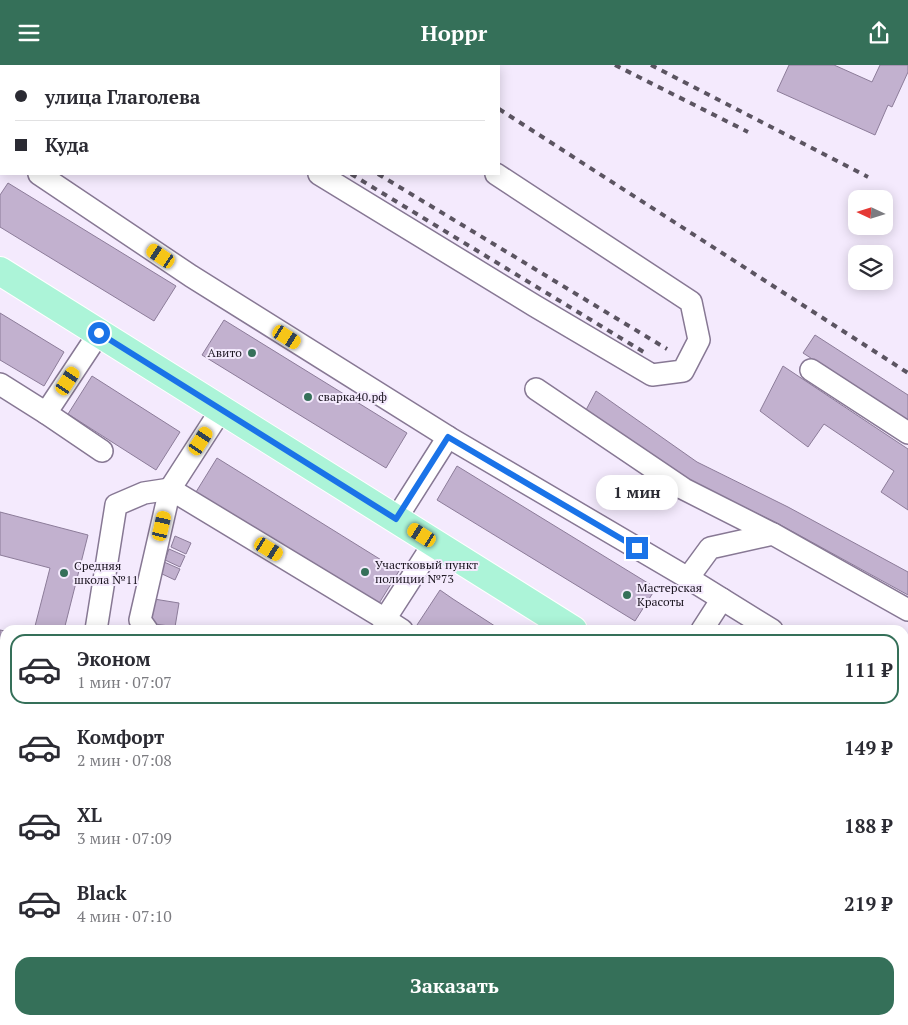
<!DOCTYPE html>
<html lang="ru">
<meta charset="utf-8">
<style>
body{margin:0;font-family:"PT Serif",serif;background:#f2f2f3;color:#2b2b33;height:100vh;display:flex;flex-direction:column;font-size:19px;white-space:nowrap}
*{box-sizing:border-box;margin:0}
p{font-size:16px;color:#7c7c81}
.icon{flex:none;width:28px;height:28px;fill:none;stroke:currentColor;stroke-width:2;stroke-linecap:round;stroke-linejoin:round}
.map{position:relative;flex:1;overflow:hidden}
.details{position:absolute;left:0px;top:560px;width:909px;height:400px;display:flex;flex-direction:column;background:#fff;border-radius:15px 15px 0 0;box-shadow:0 2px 12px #0003}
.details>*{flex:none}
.banner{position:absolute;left:0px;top:0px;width:500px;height:110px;box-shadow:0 2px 12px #0003;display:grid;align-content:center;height:110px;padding:0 15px;background:#fff}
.needle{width:32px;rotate:274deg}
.fabs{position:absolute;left:848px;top:125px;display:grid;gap:10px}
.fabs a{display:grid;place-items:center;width:45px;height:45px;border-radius:10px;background:#fff;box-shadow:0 2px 12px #0003;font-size:25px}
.end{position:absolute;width:22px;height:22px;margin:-11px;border:6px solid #1a73e8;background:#fff;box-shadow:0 0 0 2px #fff}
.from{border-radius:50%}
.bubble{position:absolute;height:35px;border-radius:15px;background:#fff;box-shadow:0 2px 12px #0003;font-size:16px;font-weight:800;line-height:35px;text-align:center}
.car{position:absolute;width:15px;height:30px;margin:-15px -8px;border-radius:6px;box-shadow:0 0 4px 1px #0007;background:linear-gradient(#f5c518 24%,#345 0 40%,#f5c518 0 76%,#345 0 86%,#f5c518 0)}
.banner b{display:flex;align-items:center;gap:18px;height:48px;font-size:19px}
.banner b+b{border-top:1px solid #e1e1e2}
.banner i{width:12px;height:12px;background:#2b2b33}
ul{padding:9px 0 0;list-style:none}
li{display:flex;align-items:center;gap:15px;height:70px;margin:0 10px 8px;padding:0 5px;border:2px solid transparent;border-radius:15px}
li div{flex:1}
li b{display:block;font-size:19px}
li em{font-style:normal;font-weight:800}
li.active{border-color:#357059}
li>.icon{width:45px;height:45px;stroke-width:1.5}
.cta{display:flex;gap:10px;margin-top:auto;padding:10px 15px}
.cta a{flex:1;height:58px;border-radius:15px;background:#357059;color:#fff;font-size:20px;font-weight:800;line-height:58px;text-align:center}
header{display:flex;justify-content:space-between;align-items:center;height:65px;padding:0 15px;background:#357059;color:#fff;font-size:22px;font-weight:800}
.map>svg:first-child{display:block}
.building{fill:#c2b1cf;stroke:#8c7c99}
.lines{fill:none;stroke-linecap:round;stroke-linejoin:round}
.minor-casing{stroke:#877894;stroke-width:24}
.major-casing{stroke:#fff;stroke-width:30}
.minor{stroke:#fff;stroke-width:21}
.major{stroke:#acf4d8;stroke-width:28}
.rail{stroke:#5b5461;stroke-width:4;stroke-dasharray:6 6;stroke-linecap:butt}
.route{stroke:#1a73e8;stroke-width:6}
.poi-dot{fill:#357059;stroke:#f4eafd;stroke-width:2}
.labels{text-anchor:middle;stroke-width:4;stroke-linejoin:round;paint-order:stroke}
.poi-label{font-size:12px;fill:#1c1621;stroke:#f4eafd;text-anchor:start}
</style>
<header><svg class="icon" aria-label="menu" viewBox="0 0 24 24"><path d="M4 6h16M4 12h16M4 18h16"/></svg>Hoppr<svg class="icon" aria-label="share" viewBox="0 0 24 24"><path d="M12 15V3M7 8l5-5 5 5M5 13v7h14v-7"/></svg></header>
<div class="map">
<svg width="908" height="960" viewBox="0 0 908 960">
<rect width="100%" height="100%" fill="#f4eafd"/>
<g class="building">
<polygon points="789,0 834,0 872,17 880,0 908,0 908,7 892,42 888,40 875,70 777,26"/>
<polygon points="8,118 176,221 154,256 0,162 0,130"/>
<polygon points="0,248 64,287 44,321 0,295"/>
<polygon points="224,255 407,368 386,403 202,290"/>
<polygon points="815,270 908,330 908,356 803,288"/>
<polygon points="783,301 908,384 908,445 881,427 894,406 824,359 808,382 760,346"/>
<polygon points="92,311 180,367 156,405 68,349"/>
<polygon points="596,326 697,397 788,442 908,507 908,530 777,458 686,414 586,345"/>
<polygon points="217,393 399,506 378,540 196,427"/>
<polygon points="457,401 656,523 635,556 437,435"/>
<polygon points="0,447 88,470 64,565 34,565 50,503 0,490"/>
<polygon points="175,471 191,478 186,489 171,482"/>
<polygon points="169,484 185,491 180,502 165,495"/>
<polygon points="164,497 180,504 175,515 160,508"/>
<polygon points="440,525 453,534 501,565 424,565 417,560"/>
<polygon points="154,534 179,538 175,562 149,558"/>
<polygon points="0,565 5,566 5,655 0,653"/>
<polygon points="904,673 908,676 908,706 904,713"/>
<rect x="0" y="765" width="5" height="43"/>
<polygon points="5,868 5,889 0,885 0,873"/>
<polygon points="904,931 908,931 908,960 858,960 858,955 904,955"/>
<polygon points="745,955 787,955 786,960 750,960 744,959"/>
</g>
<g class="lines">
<defs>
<g id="minor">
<polyline points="11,0 12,0"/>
<polyline points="142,0 144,1"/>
<polyline points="313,0 315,1"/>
<polyline points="0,82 1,83"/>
<polyline points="39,109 191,211 448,372 688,513 772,565"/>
<polyline points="319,109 535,241 652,310 683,306 699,275 691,237 496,109"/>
<polyline points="99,268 46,348 102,386"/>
<polyline points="811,305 908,368"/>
<polyline points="0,319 46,348"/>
<polyline points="536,324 684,424 773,469"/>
<polyline points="396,454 448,372"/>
<polyline points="688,513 710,483 773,469 908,545"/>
<polyline points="96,565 116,440 144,428 170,424 385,554 383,565"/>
<polyline points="147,565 140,555 170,424 221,345"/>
<polyline points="402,565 385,554 434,478"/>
<polyline points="702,565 722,534"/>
<polyline points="904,648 908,650"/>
<polyline points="904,749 908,744"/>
<polyline points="0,755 5,756"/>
<polyline points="0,846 5,841"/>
<polyline points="904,908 908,908"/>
<polyline points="0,938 5,939"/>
<polyline points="252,955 330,960"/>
<polyline points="562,960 563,955"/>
<polyline points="726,960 727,955"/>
<polyline points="797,960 798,955"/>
</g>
<g id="major">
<polyline points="0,206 573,565"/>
<polyline points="904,772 908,775"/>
</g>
</defs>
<use href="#minor" class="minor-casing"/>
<use href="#major" class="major-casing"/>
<use href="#minor" class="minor"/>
<use href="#major" class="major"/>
<g class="rail">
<polyline points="172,0 174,1"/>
<polyline points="199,0 201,1"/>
<polyline points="431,0 433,1"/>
<polyline points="615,0 748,67"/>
<polyline points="651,0 868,112"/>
<polyline points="499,44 908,308"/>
<polyline points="351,109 647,289"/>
<polyline points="378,109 667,284"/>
</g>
</g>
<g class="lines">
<polyline class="route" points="99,268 396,454 448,372 637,483"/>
</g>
<g class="poi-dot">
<circle cx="252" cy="288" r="5"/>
<circle cx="308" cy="332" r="5"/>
<circle cx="365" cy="507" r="5"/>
<circle cx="64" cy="508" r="5"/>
<circle cx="627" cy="530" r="5"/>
</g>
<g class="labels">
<g class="poi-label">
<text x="242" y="292" text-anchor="end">Авито</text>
<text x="318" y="336">сварка40.рф</text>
<text x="375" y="504">Участковый пункт<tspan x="375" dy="14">полиции №73</tspan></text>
<text x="74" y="505">Средняя<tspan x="74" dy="14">школа №11</tspan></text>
<text x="637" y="527">Мастерская<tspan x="637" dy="14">Красоты</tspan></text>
</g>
</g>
</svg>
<div class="fabs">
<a><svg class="needle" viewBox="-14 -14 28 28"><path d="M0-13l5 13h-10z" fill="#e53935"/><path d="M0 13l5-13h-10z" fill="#7c7c81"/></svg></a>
<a><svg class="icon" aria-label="layers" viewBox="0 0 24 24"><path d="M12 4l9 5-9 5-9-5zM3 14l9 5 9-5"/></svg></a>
</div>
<i class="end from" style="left:99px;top:268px"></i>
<i class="end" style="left:637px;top:483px"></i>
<div class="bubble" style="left:596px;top:410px;width:82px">1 мин</div>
<i class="car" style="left:161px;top:191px;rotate:304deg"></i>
<i class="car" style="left:287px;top:272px;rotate:122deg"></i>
<i class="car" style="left:68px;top:316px;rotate:33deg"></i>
<i class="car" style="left:201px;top:376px;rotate:33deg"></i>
<i class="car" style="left:162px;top:461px;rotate:13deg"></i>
<i class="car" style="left:422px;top:470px;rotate:302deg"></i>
<i class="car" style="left:269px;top:484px;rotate:121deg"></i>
<div class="banner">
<b><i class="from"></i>улица Глаголева</b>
<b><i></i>Куда</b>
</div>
<section class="details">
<ul>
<li class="active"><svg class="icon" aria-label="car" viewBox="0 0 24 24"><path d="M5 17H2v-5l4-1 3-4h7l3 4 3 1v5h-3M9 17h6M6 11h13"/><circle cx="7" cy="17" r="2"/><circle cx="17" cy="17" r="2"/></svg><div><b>Эконом</b><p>1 мин · 07:07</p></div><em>111 ₽</em></li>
<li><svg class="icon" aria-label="car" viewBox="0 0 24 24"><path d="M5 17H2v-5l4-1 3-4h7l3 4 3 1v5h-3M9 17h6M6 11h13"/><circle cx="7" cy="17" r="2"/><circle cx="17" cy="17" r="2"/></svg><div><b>Комфорт</b><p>2 мин · 07:08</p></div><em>149 ₽</em></li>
<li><svg class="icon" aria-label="car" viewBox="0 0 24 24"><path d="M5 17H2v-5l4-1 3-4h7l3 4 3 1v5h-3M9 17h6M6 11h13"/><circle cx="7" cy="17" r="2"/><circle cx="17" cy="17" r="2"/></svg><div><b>XL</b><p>3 мин · 07:09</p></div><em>188 ₽</em></li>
<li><svg class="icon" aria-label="car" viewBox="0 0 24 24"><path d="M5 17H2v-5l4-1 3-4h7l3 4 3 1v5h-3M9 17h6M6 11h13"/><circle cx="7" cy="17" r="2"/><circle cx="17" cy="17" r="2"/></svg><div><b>Black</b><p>4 мин · 07:10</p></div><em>219 ₽</em></li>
</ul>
<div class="cta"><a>Заказать</a></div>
</section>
</div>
